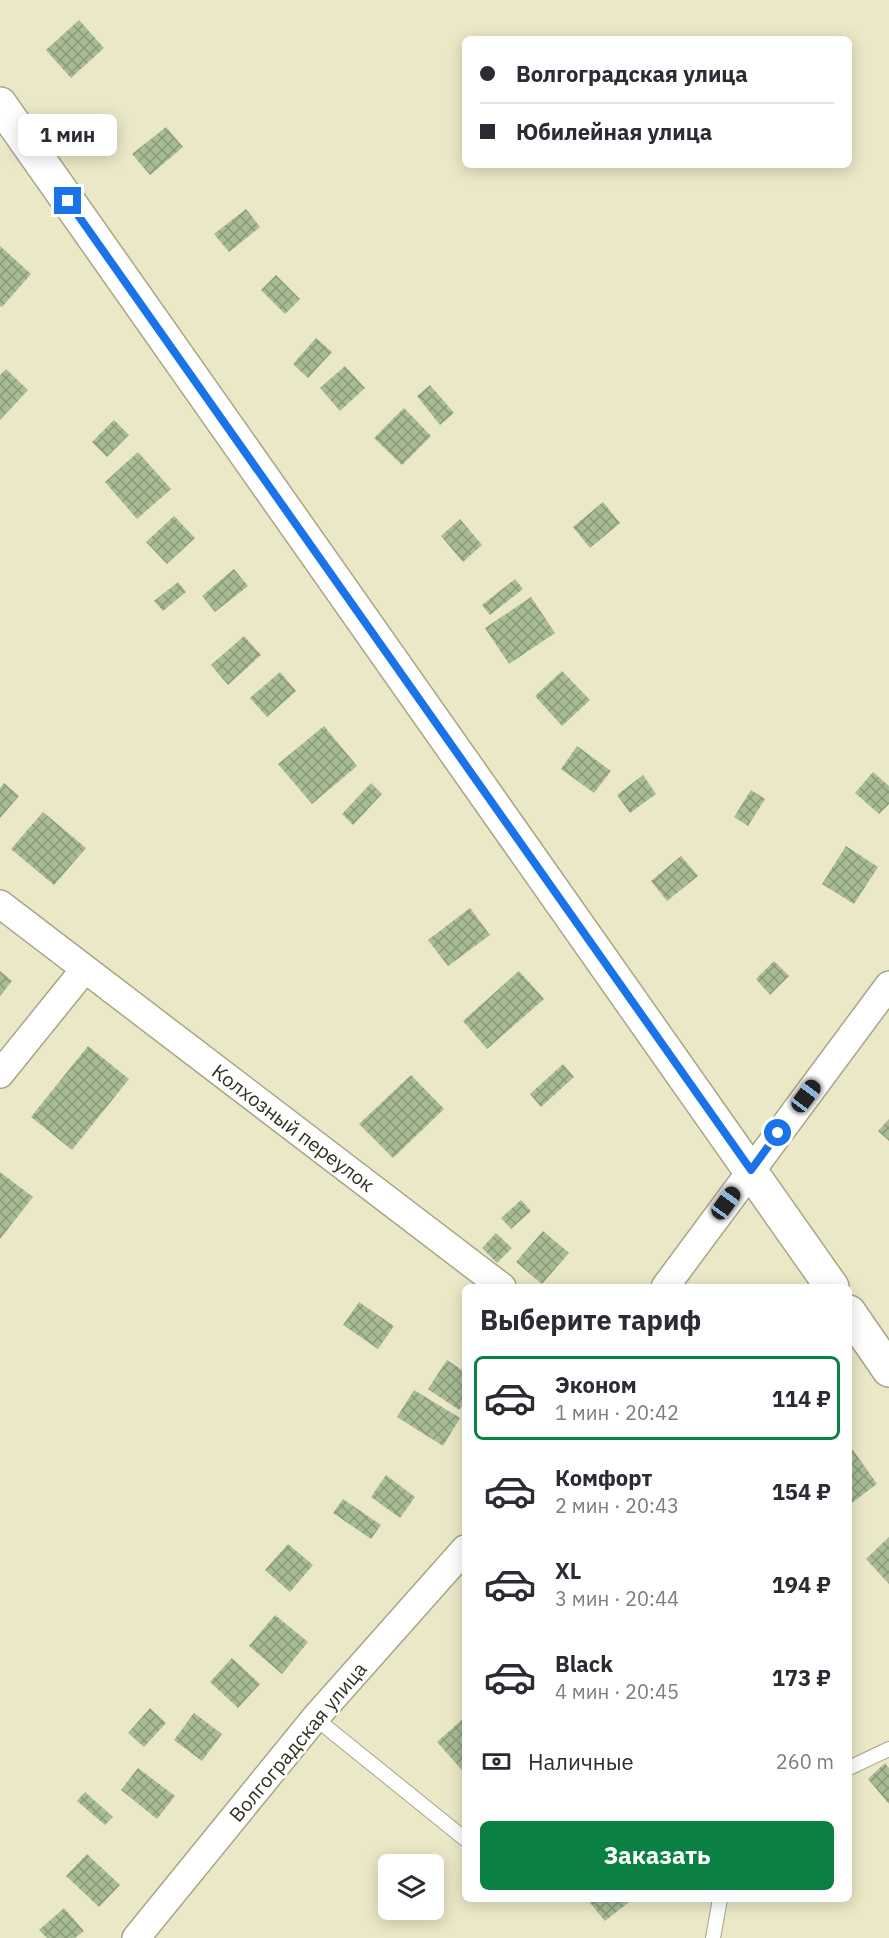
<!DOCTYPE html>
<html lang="ru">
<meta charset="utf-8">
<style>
body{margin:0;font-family:"IBM Plex Sans",sans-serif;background:#f7f7f7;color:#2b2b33;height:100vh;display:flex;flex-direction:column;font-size:22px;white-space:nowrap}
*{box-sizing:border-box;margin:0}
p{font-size:20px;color:#7c7c81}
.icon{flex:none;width:33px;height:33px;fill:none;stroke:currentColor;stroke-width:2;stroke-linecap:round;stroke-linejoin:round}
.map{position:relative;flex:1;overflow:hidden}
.side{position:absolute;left:462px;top:1284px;width:390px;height:618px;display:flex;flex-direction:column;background:#fff;border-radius:9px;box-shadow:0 3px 15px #0003}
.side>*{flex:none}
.banner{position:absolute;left:462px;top:36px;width:390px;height:132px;border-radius:9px;box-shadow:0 3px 15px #0003;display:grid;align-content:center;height:132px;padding:0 18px;background:#fff}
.controls{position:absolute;left:378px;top:1854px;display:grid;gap:12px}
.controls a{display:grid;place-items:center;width:66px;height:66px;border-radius:9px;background:#fff;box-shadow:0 3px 15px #0003;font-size:30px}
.end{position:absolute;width:27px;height:27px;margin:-14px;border:8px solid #1a73e8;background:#fff;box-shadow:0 0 0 3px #fff}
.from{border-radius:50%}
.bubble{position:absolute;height:42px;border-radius:9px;background:#fff;box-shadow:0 3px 15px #0003;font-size:20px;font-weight:700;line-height:42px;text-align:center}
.car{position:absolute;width:18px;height:36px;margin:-18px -9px;border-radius:8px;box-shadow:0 0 4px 2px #0007;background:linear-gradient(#222 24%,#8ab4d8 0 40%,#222 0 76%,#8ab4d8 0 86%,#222 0)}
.banner b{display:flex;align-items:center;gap:21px;height:57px;font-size:22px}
.banner b+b{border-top:2px solid #e1e1e2}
.banner i{width:15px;height:15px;background:#2b2b33}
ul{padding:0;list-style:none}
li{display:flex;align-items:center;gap:18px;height:84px;margin:0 12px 9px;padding:0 6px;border:3px solid transparent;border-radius:9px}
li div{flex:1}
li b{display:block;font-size:22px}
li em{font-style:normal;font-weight:700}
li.active{border-color:#0b8043}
li>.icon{width:54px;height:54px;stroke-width:1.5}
h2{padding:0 18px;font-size:27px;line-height:72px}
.pay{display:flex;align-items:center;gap:15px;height:66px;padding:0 18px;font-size:22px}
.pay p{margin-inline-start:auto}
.primary-button{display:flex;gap:12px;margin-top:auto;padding:12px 18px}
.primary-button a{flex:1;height:69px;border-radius:9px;background:#0b8043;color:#fff;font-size:24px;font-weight:700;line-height:69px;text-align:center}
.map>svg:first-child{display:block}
.building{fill:url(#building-cross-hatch)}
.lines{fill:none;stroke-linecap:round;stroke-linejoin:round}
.lane-casing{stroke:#a8a586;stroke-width:16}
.street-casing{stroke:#a8a586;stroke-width:30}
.secondary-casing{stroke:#a8a586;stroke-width:36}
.lane{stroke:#fff;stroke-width:14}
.street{stroke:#fff;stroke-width:27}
.secondary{stroke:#fff;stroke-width:33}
.route{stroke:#1a73e8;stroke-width:8}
.labels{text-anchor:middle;stroke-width:5;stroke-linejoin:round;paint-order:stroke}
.street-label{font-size:20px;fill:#313023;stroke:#fff}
</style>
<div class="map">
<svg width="889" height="1938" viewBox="0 0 889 1938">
<defs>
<pattern id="building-cross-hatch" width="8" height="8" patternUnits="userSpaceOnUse" patternTransform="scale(1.5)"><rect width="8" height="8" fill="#a7bc95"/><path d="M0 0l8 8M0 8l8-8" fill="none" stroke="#899979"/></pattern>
</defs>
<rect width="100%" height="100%" fill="#ebe8c7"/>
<g class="building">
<polygon points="79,20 104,48 71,78 46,50"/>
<polygon points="166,127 183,147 150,175 132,154"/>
<polygon points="246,209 260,227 229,252 214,234"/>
<polygon points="0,246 31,274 2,307 0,306"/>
<polygon points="276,275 300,299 285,314 261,290"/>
<polygon points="316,338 332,352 308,378 293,364"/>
<polygon points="345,366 365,388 340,411 320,388"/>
<polygon points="6,369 28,390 0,420 0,375"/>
<polygon points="430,385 454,413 440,425 417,396"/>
<polygon points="404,408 431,436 402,465 374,438"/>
<polygon points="114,420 129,435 107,457 92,442"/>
<polygon points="138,452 171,489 137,519 105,482"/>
<polygon points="603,502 620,523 590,548 573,527"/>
<polygon points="174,516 195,538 167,564 146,542"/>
<polygon points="460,519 482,545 463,562 441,536"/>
<polygon points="234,569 248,586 215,612 202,596"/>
<polygon points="515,579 523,589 490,615 482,605"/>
<polygon points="178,582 186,592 163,611 154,601"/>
<polygon points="531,597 555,633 509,664 485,628"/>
<polygon points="244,636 261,655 228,685 211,665"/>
<polygon points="562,671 590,700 562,726 535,696"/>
<polygon points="280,672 296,691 267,717 250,698"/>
<polygon points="324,726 357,766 312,804 278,764"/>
<polygon points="577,746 611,771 594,793 561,769"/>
<polygon points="873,772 889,786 889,804 879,814 855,793"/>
<polygon points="643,775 656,794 630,813 617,795"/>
<polygon points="4,783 19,796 0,818 0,788"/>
<polygon points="371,783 382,794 353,825 342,814"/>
<polygon points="751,790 765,799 748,826 734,817"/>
<polygon points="43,812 86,848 54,885 11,849"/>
<polygon points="846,846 878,867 854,904 822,884"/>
<polygon points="681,856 698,876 667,901 651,881"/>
<polygon points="470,908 490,935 448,966 428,940"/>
<polygon points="774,961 789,976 770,995 756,979"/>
<polygon points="0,971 12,981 0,996"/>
<polygon points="519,971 544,999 487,1049 463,1021"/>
<polygon points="88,1046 129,1079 72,1150 31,1117"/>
<polygon points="563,1064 574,1077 541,1107 530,1094"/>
<polygon points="411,1075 444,1109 393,1158 359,1124"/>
<polygon points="889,1119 889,1141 878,1131"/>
<polygon points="0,1172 33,1197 0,1239"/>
<polygon points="521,1200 531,1211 511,1229 501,1218"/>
<polygon points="543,1231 569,1253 542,1284 516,1262"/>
<polygon points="496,1233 512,1248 497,1263 482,1248"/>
<polygon points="359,1302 394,1326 378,1349 343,1325"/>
<polygon points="447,1360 465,1372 465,1402 459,1410 428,1389"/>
<polygon points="414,1390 460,1418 443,1446 397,1417"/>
<polygon points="853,1450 877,1484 849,1505 849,1453"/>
<polygon points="386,1475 415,1497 400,1518 371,1497"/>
<polygon points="343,1499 381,1525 371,1539 333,1513"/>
<polygon points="889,1537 889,1584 866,1559"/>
<polygon points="288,1544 313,1565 290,1592 265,1570"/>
<polygon points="275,1615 308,1642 282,1674 249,1646"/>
<polygon points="232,1658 260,1684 238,1708 210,1682"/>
<polygon points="150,1708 166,1723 144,1747 128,1733"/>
<polygon points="194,1713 222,1734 202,1761 174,1740"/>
<polygon points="465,1717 465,1768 462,1770 437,1742"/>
<polygon points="885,1763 889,1768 889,1804 868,1779"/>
<polygon points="138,1768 175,1796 157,1819 121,1790"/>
<polygon points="85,1792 113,1817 105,1825 77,1801"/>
<polygon points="87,1854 120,1885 99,1907 66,1876"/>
<polygon points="587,1899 633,1899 605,1921"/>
<polygon points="64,1908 84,1931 75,1938 47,1938 39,1930"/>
</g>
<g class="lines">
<defs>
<g id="lane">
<polyline points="315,1718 465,1839"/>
<polyline points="849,1768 889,1749"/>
<polyline points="713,1938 720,1899"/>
</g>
<g id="street">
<polyline points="0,904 502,1287"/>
<polyline points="0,1074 84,970"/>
<polyline points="665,1287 889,985"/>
<polyline points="136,1938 315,1718 465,1549"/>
</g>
<g id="secondary">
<polyline points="0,104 832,1287"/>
<polyline points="849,1312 889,1370"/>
</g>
</defs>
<use href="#lane" class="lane-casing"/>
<use href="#street" class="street-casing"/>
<use href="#secondary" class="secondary-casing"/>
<use href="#lane" class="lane"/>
<use href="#street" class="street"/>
<use href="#secondary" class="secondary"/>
</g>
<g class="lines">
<polyline class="route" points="68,201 751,1170 778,1133"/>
</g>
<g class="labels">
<g class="street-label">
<text transform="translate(293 1128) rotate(37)" y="7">Колхозный переулок</text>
<text transform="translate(298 1742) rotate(-50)" y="7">Волгоградская улица</text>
</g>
</g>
</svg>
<div class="controls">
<a><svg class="icon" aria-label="layers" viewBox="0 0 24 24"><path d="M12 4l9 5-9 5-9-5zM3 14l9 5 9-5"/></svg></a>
</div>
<i class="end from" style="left:778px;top:1133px"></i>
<i class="end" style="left:68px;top:201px"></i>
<div class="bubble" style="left:18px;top:114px;width:99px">1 мин</div>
<i class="car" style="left:806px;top:1096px;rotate:37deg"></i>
<i class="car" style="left:726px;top:1203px;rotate:36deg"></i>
<div class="banner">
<b><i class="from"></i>Волгоградская улица</b>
<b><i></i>Юбилейная улица</b>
</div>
<section class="side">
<h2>Выберите тариф</h2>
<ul>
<li class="active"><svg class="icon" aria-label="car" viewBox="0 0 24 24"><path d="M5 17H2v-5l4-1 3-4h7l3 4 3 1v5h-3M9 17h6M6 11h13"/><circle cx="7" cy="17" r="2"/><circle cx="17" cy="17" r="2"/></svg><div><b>Эконом</b><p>1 мин · 20:42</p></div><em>114 ₽</em></li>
<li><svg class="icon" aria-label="car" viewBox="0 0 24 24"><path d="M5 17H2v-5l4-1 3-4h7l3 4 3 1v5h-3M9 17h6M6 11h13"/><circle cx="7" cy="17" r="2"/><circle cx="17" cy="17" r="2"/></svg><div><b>Комфорт</b><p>2 мин · 20:43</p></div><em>154 ₽</em></li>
<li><svg class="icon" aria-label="car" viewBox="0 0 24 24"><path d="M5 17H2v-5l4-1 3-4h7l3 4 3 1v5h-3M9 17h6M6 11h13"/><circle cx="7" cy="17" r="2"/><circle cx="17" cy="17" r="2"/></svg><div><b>XL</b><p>3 мин · 20:44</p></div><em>194 ₽</em></li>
<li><svg class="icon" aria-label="car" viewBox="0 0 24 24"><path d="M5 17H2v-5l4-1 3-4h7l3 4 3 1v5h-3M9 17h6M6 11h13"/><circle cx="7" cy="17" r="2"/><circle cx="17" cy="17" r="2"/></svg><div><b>Black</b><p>4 мин · 20:45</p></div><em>173 ₽</em></li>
</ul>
<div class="pay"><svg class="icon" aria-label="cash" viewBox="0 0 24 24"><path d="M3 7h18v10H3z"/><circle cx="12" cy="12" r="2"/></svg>Наличные<p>260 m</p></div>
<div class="primary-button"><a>Заказать</a></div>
</section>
</div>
